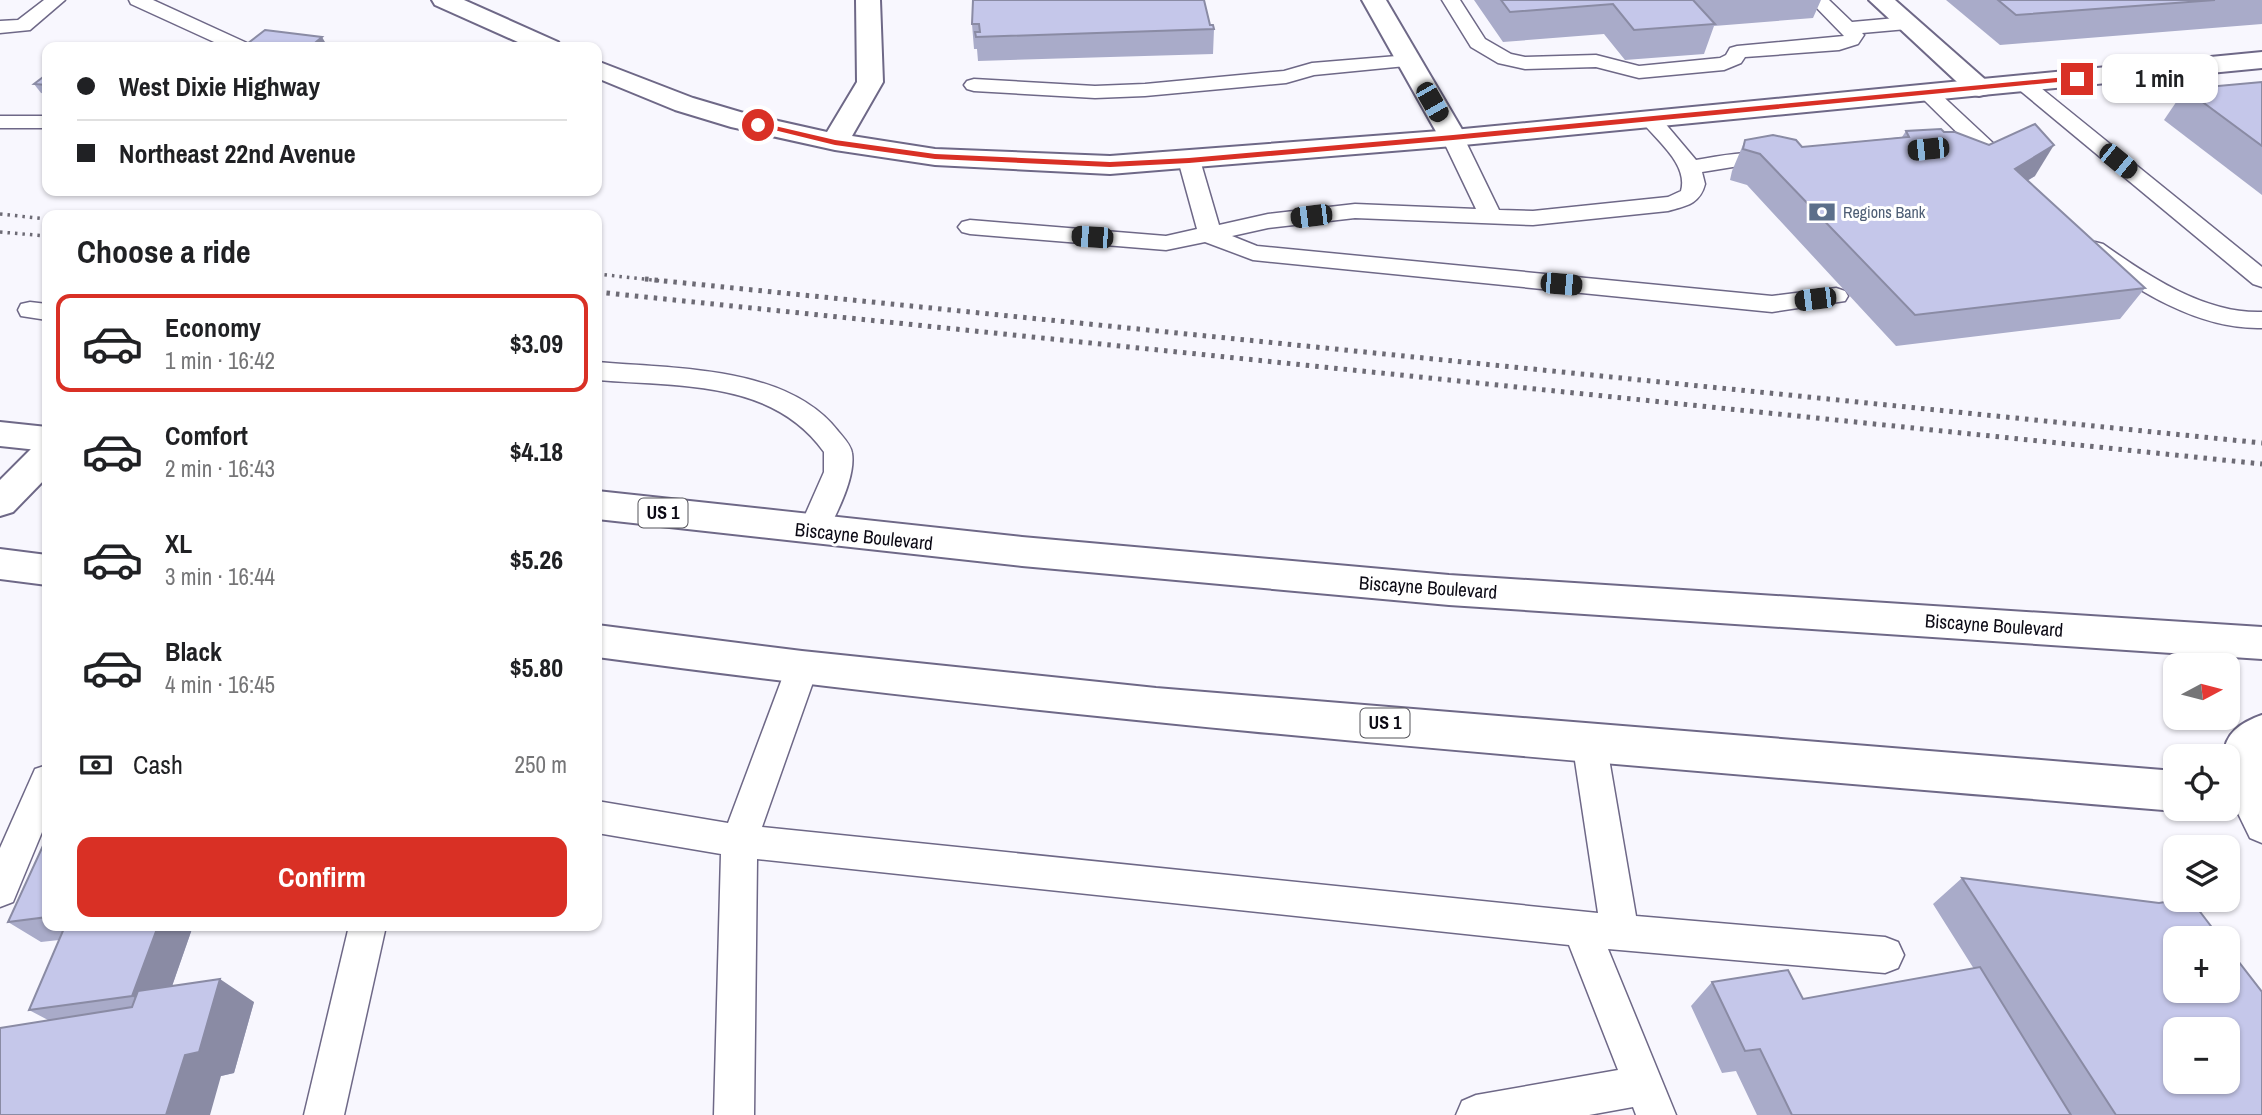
<!DOCTYPE html>
<meta charset="utf-8">
<style>
body{margin:0;font-family:"Archivo Narrow",sans-serif;background:#f6f6f6;color:#202124;height:100vh;display:flex;flex-direction:column;font-size:26px;white-space:nowrap}
*{box-sizing:border-box;margin:0}
p{font-size:23px;color:#757577}
.icon{flex:none;width:38px;height:38px;fill:none;stroke:currentColor;stroke-width:2;stroke-linecap:round;stroke-linejoin:round}
.map{position:relative;flex:1;overflow:hidden}
.details{position:absolute;left:42px;top:210px;width:560px;height:721px;display:flex;flex-direction:column;background:#fff;border-radius:14px;box-shadow:0 2px 5px #0004}
.details>*{flex:none}
.guide{position:absolute;left:42px;top:42px;width:560px;height:154px;border-radius:14px;box-shadow:0 2px 5px #0004;display:grid;align-content:center;height:154px;padding:0 35px;background:#fff}
.needle{width:46px;rotate:83deg}
.buttons{position:absolute;left:2163px;top:653px;display:grid;gap:14px}
.buttons a{display:grid;place-items:center;width:77px;height:77px;border-radius:14px;background:#fff;box-shadow:0 2px 5px #0004;font-size:35px}
.end{position:absolute;width:32px;height:32px;margin:-16px;border:9px solid #d93025;background:#fff;box-shadow:0 0 0 4px #fff}
.from{border-radius:50%}
.bubble{position:absolute;height:49px;border-radius:14px;background:#fff;box-shadow:0 2px 5px #0004;font-size:23px;font-weight:700;line-height:49px;text-align:center}
.car{position:absolute;width:21px;height:42px;margin:-21px -10px;border-radius:9px;box-shadow:0 0 5px 2px #0007;background:linear-gradient(#222 24%,#8ab4d8 0 40%,#222 0 76%,#8ab4d8 0 86%,#222 0)}
.guide b{display:flex;align-items:center;gap:24px;height:66px;font-size:26px}
.guide b+b{border-top:2px solid #e0e0e0}
.guide i{width:18px;height:18px;background:#202124}
ul{padding:0;list-style:none}
li{display:flex;align-items:center;gap:21px;height:98px;margin:0 14px 10px;padding:0 21px;border:4px solid transparent;border-radius:14px}
li div{flex:1}
li b{display:block;font-size:26px}
li em{font-style:normal;font-weight:700}
li.current{border-color:#d93025}
li>.icon{width:63px;height:63px;stroke-width:1.5}
h2{padding:0 35px;font-size:32px;line-height:84px}
.pay{display:flex;align-items:center;gap:18px;height:77px;padding:0 35px;font-size:26px}
.pay p{margin-inline-start:auto}
.action{display:flex;gap:14px;margin-top:auto;padding:14px 35px}
.action a{flex:1;height:80px;border-radius:14px;background:#d93025;color:#fff;font-size:28px;font-weight:700;line-height:80px;text-align:center}
.map>svg:first-child{display:block}
.lines{fill:none;stroke-linecap:round;stroke-linejoin:round}
.lane-casing{stroke:#6e6887;stroke-width:3}
.street-casing{stroke:#6e6887;stroke-width:4}
.secondary-casing{stroke:#6e6887;stroke-width:4}
.primary-casing{stroke:#6e6887;stroke-width:4}
.lane{fill:#fff;fill-rule:evenodd}
.street{fill:#fff;fill-rule:evenodd}
.secondary{fill:#fff;fill-rule:evenodd}
.primary{fill:#fff;fill-rule:evenodd}
.rail-far1{stroke:#6d6b75;stroke-width:3.5;stroke-dasharray:2.5 5;stroke-linecap:butt}
.rail{stroke:#6d6b75;stroke-width:5;stroke-dasharray:3.5 6;stroke-linecap:butt}
.wall{fill:#a9abc9}
.shaded-wall{fill:#8a8ba4}
.building{fill:#c5c7ea;stroke:#8a8ba4;stroke-width:2;fill-rule:evenodd}
.route{fill:#d93025}
.labels{text-anchor:middle;stroke-width:6;stroke-linejoin:round;paint-order:stroke}
.far-service-label{font-size:16px;fill:#4e5e75;stroke:#fff;text-anchor:start}
.shield{fill:#fff;stroke:#55545b;stroke-width:2}
.shield-label{font-size:18px;font-weight:bold;fill:#0c0a15}
.street-label{font-size:19px;fill:#0c0a15;stroke:#fff}
</style>
<div class="map">
<svg width="2262" height="1115" viewBox="0 0 2262 1115">
<rect width="100%" height="100%" fill="#f8f7fe"/>
<g class="lines">
<defs>
<g id="lane">
<polygon points="44,0 65,0 30,30 0,33 0,21 18,20"/>
<polygon points="129,0 153,0 247,43 250,47 225,47 131,4"/>
<polygon points="1442,0 1460,0 1485,39 1511,54 1525,57 1596,55 1639,66 1720,58 1726,55 1730,48 1737,46 1844,36 1809,0 1829,0 1852,22 1907,17 1917,23 1907,29 1862,33 1864,35 1858,44 1839,50 1745,57 1741,63 1724,70 1639,78 1596,67 1525,69 1498,63 1471,47"/>
<polygon points="1409,55 1416,57 1419,61 1416,65 1314,75 1286,83 1145,96 1095,98 974,91 967,89 964,85 967,81 974,79 1095,86 1145,84 1284,71 1312,63"/>
<polygon points="2024,78 2031,80 2262,267 2262,287 2253,284 2017,88 2014,84 2017,80"/>
<polygon points="1928,87 1935,89 2008,157 2011,162 2008,167 1992,167 1921,97 1918,93 1921,89"/>
<path d="M1651,113L1658,115L1696,160C1725,155 1754,149 1784,156L1787,161L1784,166H1739L1702,172L1705,184C1700,204 1686,206 1668,211L1533,225L1355,218L1268,228L1232,236L1257,246L1772,296L1836,288L1845,291L1848,296L1845,301L1772,312L1253,260L1205,242L1166,250L970,234L962,232L958,227L962,222L970,220L1166,236L1197,229L1178,160L1181,155H1197L1200,160L1219,225L1268,214L1355,204L1476,209L1442,138L1445,133H1461L1464,138L1499,210L1533,211L1668,197L1681,191C1689,163 1654,139 1640,119L1644,115Z"/>
<rect x="0" y="116" width="47" height="12"/>
<path d="M2095,242L2103,244C2148,276 2205,314 2262,312V328C2199,330 2136,290 2087,254L2083,249L2087,244Z"/>
<polygon points="30,302 47,304 47,320 21,316 18,310 21,304"/>
<path d="M597,362C673,369 787,365 838,431C843,437 851,445 852,453C856,477 835,518 823,539L813,542L803,539L798,531L824,472V452C772,379 678,387 597,380Z"/>
<polygon points="802,655 813,659 818,668 762,827 1598,913 1572,741 1577,731 1589,727 1601,731 1606,741 1636,916 1885,937 1898,942 1904,955 1898,968 1885,973 1608,949 1676,1115 1636,1115 1633,1107 1589,1115 1456,1115 1462,1101 1476,1095 1618,1070 1569,945 757,859 754,1115 714,1115 721,854 597,833 597,801 728,823 786,668 791,659"/>
<polygon points="47,765 47,820 13,902 0,907 0,848 35,769"/>
<polygon points="2247,782 2259,786 2262,792 2262,843 2250,838 2230,797 2235,786"/>
<polygon points="349,926 386,926 344,1115 304,1115"/>
</g>
<g id="street">
<polygon points="1362,0 1386,0 1467,138 1463,144 1453,146 1443,144"/>
<polygon points="1869,0 1895,0 1988,82 1992,88 1988,94 1979,96 1970,94"/>
<polygon points="47,442 47,477 13,512 0,516 0,480 34,446"/>
</g>
<g id="secondary">
<polygon points="432,0 464,0 558,42 562,47 529,47 435,5"/>
<polygon points="856,0 880,0 883,82 852,136 935,149 1110,156 1453,130 2262,52 2262,68 1453,146 1110,174 935,165 835,150 731,127 675,110 597,78 597,61 693,98 747,114 827,132 857,82"/>
</g>
<g id="primary">
<polygon points="0,422 47,427 47,451 0,446"/>
<polygon points="597,491 1022,537 1449,575 2262,627 2262,659 1449,605 1022,566 597,519"/>
<polygon points="0,549 47,555 47,585 0,579"/>
<path d="M597,625L802,651L1156,688L2175,771V808H2181L2175,811C1648,766 1121,728 597,657Z"/>
<path d="M2262,715V811L2247,817L2231,811L2228,804V756H2224C2224,733 2242,722 2262,715Z"/>
</g>
</defs>
<use href="#lane" class="lane-casing"/>
<use href="#street" class="street-casing"/>
<use href="#secondary" class="secondary-casing"/>
<use href="#primary" class="primary-casing"/>
<use href="#lane" class="lane"/>
<use href="#street" class="street"/>
<use href="#secondary" class="secondary"/>
<use href="#primary" class="primary"/>
<g class="rail-far1">
<polyline points="0,214 47,219"/>
<polyline points="0,232 47,236"/>
<polyline points="597,274 662,281"/>
</g>
<g class="rail">
<polyline points="645,279 2262,443"/>
<polyline points="597,292 2262,464"/>
</g>
</g>
<g class="wall">
<polygon points="1474,0 1821,0 1813,18 1714,26 1704,54 1625,60 1604,34 1503,42"/>
<polygon points="1946,0 2262,0 2262,24 2000,45"/>
<polygon points="972,24 1210,25 1214,29 1213,54 978,61 977,49 974,49"/>
<polygon points="47,74 47,94 41,93 34,84"/>
<polygon points="2262,82 2262,195 2164,120 2185,89"/>
<polygon points="1906,131 1944,132 2035,176 2027,181 2145,288 2120,319 1896,346 1747,185 1730,180 1732,171 1745,140 1802,147 1902,137"/>
<polygon points="47,837 47,926 193,926 172,986 254,1002 234,1073 221,1076 48,1020 29,1010 59,940 41,942 8,922"/>
<polygon points="1962,878 2262,1115 1757,1115 1736,1071 1722,1073 1691,1006 1712,982 1803,999 1974,969 1933,904"/>
</g>
<g class="shaded-wall">
<polygon points="322,37 328,47 310,47"/>
<polygon points="2054,145 2035,176 1995,200 2015,169"/>
<polygon points="158,926 193,926 162,1015 132,996"/>
<polygon points="220,979 254,1002 234,1073 221,1076 210,1115 166,1115 185,1055"/>
</g>
<g class="building">
<polygon points="973,0 1204,0 1210,25 1213,25 1214,29 976,37 975,32 980,32 979,24 972,24"/>
<polygon points="1501,0 1693,0 1715,24 1634,30 1613,4 1510,12"/>
<polygon points="1998,0 2215,0 2016,15"/>
<polygon points="265,30 322,37 310,47 243,47"/>
<polygon points="47,74 47,85 34,84"/>
<polygon points="2262,82 2262,146 2185,89"/>
<polygon points="2035,124 2054,145 2015,169 2145,288 1915,315 1760,154 1743,149 1745,140 1773,135 1796,140 1802,147 1909,137 1906,131 1941,129 1944,132 1955,132 1989,145"/>
<polygon points="47,837 47,917 8,922"/>
<path d="M1962,878L2159,903L2177,900H2191L2220,938H2175V990H2228V948L2262,992V1115H2116ZM2175,1029H2228V1082H2175Z"/>
<polygon points="65,926 158,926 132,996 29,1010"/>
<polygon points="1980,967 2071,1115 1792,1115 1760,1049 1745,1051 1712,982 1788,970 1803,999"/>
<polygon points="220,979 199,1052 185,1055 166,1115 0,1115 0,1028 132,1007 138,991"/>
</g>
<polygon class="route" points="2077,76 2079,80 1453,140 1189,163 1110,167 935,159 835,145 754,125 758,122 835,140 935,154 1110,162 1189,158 1453,135"/>
<defs>
<symbol id="bank-bare" viewBox="-9 -9 18 18"><path d="M-6-4H6V4H-6ZM0-2.3a2.3 2.3 0 1 0 0 4.6a2.3 2.3 0 1 0 0-4.6Z" fill="#5c6f8a" stroke="#fff" stroke-width="2.5" paint-order="stroke"/></symbol>
</defs>
<g fill-rule="evenodd">
<use href="#bank-bare" x="1803" y="193" width="38" height="38"/>
</g>
<g class="labels">
<g class="far-service-label">
<text x="1843" y="218">Regions Bank</text>
</g>
<g class="shield">
<rect x="638.5" y="498.5" width="49" height="29" rx="5"/>
<rect x="1360.5" y="708.5" width="49" height="29" rx="5"/>
</g>
<g class="shield-label">
<text x="663" y="519">US 1</text>
<text x="1385" y="729">US 1</text>
</g>
<g class="street-label">
<text transform="translate(864 536) rotate(6)" y="7">Biscayne Boulevard</text>
<text transform="translate(1428 587) rotate(4)" y="7">Biscayne Boulevard</text>
<text transform="translate(1994 625) rotate(4)" y="7">Biscayne Boulevard</text>
</g>
</g>
</svg>
<div class="buttons">
<a><svg class="needle" viewBox="-14 -14 28 28"><path d="M0-13l5 13h-10z" fill="#e53935"/><path d="M0 13l5-13h-10z" fill="#757577"/></svg></a>
<a><svg class="icon" aria-label="locate" viewBox="0 0 24 24"><circle cx="12" cy="12" r="6"/><path d="M12 2v4M12 18v4M2 12h4M18 12h4"/></svg></a>
<a><svg class="icon" aria-label="layers" viewBox="0 0 24 24"><path d="M12 4l9 5-9 5-9-5zM3 14l9 5 9-5"/></svg></a>
<a>+</a>
<a>−</a>
</div>
<i class="end from" style="left:758px;top:125px"></i>
<i class="end" style="left:2077px;top:79px"></i>
<div class="bubble" style="left:2102px;top:54px;width:116px">1 min</div>
<i class="car" style="left:1432px;top:102px;rotate:150deg"></i>
<i class="car" style="left:1928px;top:149px;rotate:264deg"></i>
<i class="car" style="left:2118px;top:161px;rotate:129deg"></i>
<i class="car" style="left:1311px;top:216px;rotate:263deg"></i>
<i class="car" style="left:1092px;top:237px;rotate:274deg"></i>
<i class="car" style="left:1561px;top:284px;rotate:95deg"></i>
<i class="car" style="left:1815px;top:299px;rotate:263deg"></i>
<div class="guide">
<b><i class="from"></i>West Dixie Highway</b>
<b><i></i>Northeast 22nd Avenue</b>
</div>
<section class="details">
<h2>Choose a ride</h2>
<ul>
<li class="current"><svg class="icon" aria-label="car" viewBox="0 0 24 24"><path d="M5 17H2v-5l4-1 3-4h7l3 4 3 1v5h-3M9 17h6M6 11h13"/><circle cx="7" cy="17" r="2"/><circle cx="17" cy="17" r="2"/></svg><div><b>Economy</b><p>1 min · 16:42</p></div><em>$3.09</em></li>
<li><svg class="icon" aria-label="car" viewBox="0 0 24 24"><path d="M5 17H2v-5l4-1 3-4h7l3 4 3 1v5h-3M9 17h6M6 11h13"/><circle cx="7" cy="17" r="2"/><circle cx="17" cy="17" r="2"/></svg><div><b>Comfort</b><p>2 min · 16:43</p></div><em>$4.18</em></li>
<li><svg class="icon" aria-label="car" viewBox="0 0 24 24"><path d="M5 17H2v-5l4-1 3-4h7l3 4 3 1v5h-3M9 17h6M6 11h13"/><circle cx="7" cy="17" r="2"/><circle cx="17" cy="17" r="2"/></svg><div><b>XL</b><p>3 min · 16:44</p></div><em>$5.26</em></li>
<li><svg class="icon" aria-label="car" viewBox="0 0 24 24"><path d="M5 17H2v-5l4-1 3-4h7l3 4 3 1v5h-3M9 17h6M6 11h13"/><circle cx="7" cy="17" r="2"/><circle cx="17" cy="17" r="2"/></svg><div><b>Black</b><p>4 min · 16:45</p></div><em>$5.80</em></li>
</ul>
<div class="pay"><svg class="icon" aria-label="cash" viewBox="0 0 24 24"><path d="M3 7h18v10H3z"/><circle cx="12" cy="12" r="2"/></svg>Cash<p>250 m</p></div>
<div class="action"><a>Confirm</a></div>
</section>
</div>
